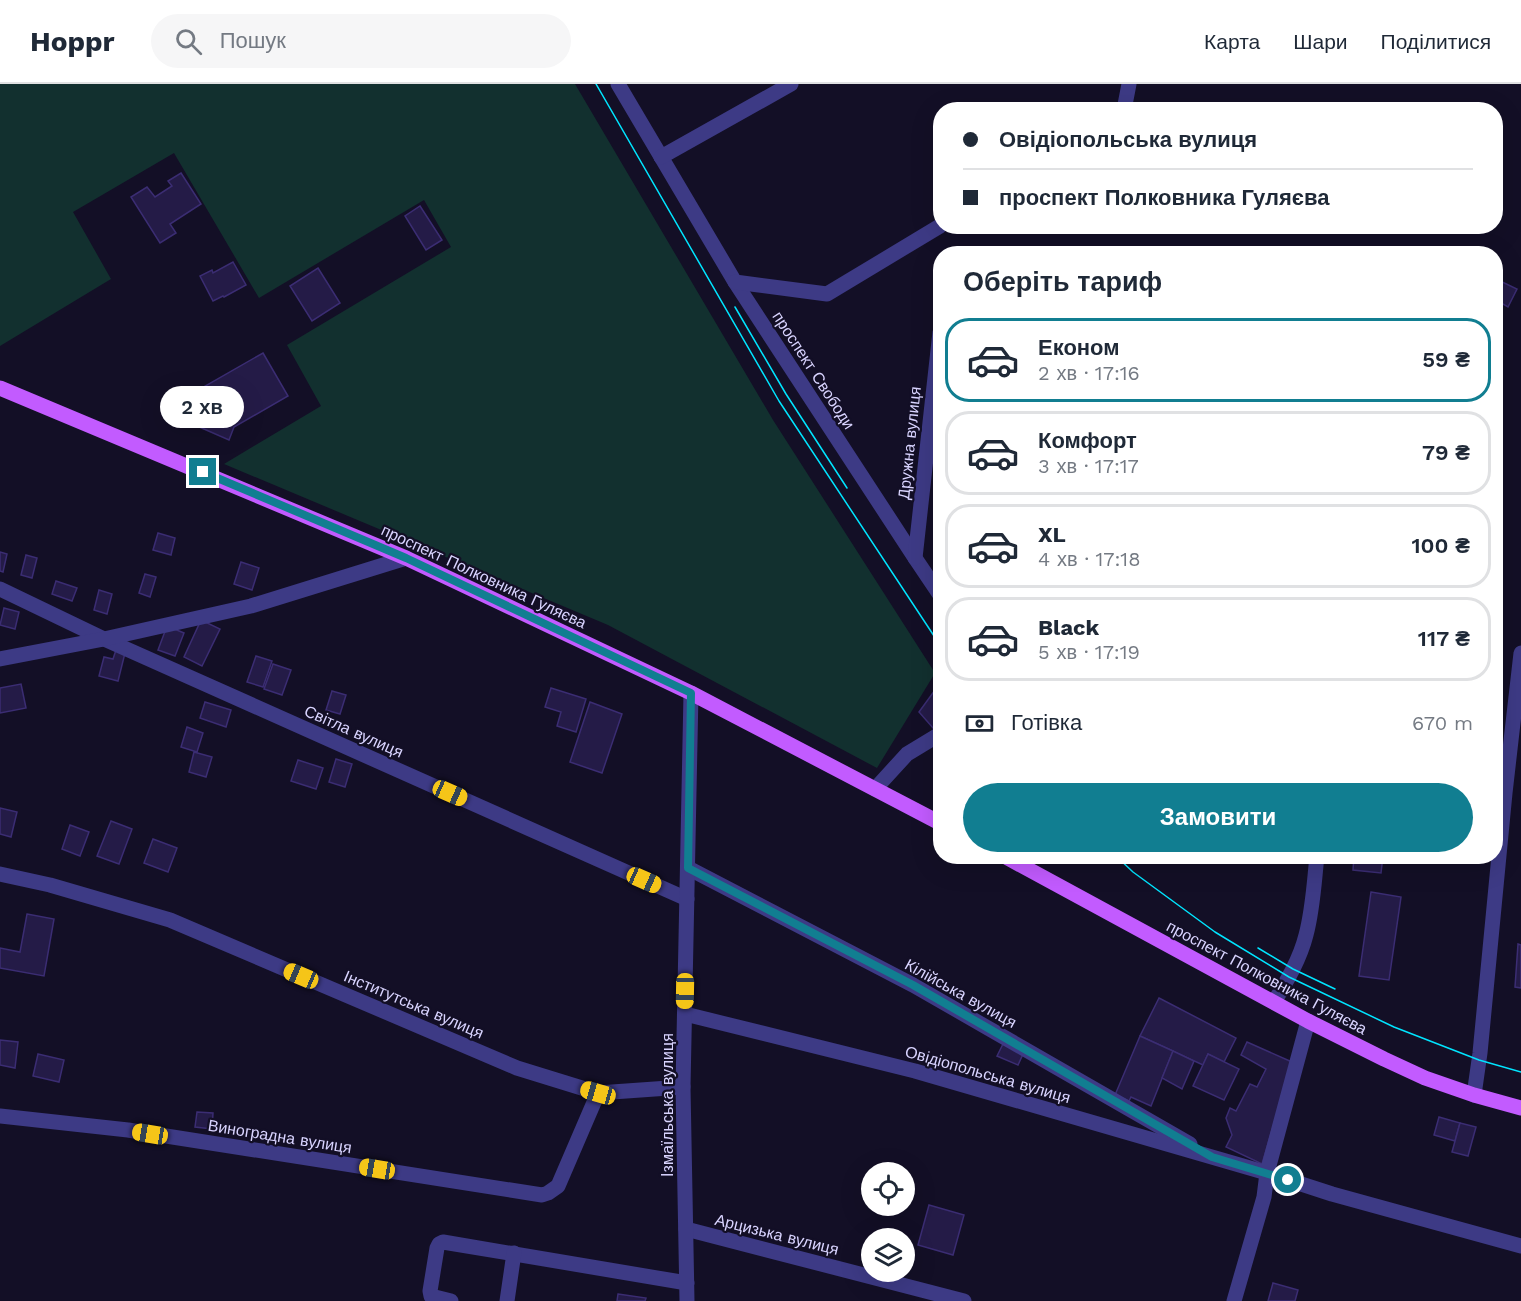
<!DOCTYPE html>
<html lang="uk">
<meta charset="utf-8">
<style>
body{margin:0;font-family:"Work Sans",sans-serif;background:#f6f6f7;color:#1f2937;height:100vh;display:flex;flex-direction:column;font-size:22px;white-space:nowrap}
*{box-sizing:border-box;margin:0}
p{font-size:20px;color:#747a83}
.icon{flex:none;width:33px;height:33px;fill:none;stroke:currentColor;stroke-width:2;stroke-linecap:round;stroke-linejoin:round}
.map{position:relative;flex:1;overflow:hidden}
.panel{position:absolute;left:933px;top:162px;width:570px;height:618px;display:flex;flex-direction:column;background:#fff;border-radius:24px;box-shadow:0 6px 24px #0002}
.panel>*{flex:none}
.top-card{position:absolute;left:933px;top:18px;width:570px;height:132px;border-radius:24px;box-shadow:0 6px 24px #0002;display:grid;align-content:center;height:132px;padding:0 30px;background:#fff}
.controls{position:absolute;left:861px;top:1078px;display:grid;gap:12px}
.controls a{display:grid;place-items:center;width:54px;height:54px;border-radius:50%;background:#fff;box-shadow:0 6px 24px #0002;font-size:30px}
.end{position:absolute;width:27px;height:27px;margin:-14px;border:8px solid #117e91;background:#fff;box-shadow:0 0 0 3px #fff}
.from{border-radius:50%}
.bubble{position:absolute;height:42px;border-radius:21px;background:#fff;box-shadow:0 6px 24px #0002;font-size:20px;font-weight:600;line-height:42px;text-align:center}
.car{position:absolute;width:18px;height:36px;margin:-18px -9px;border-radius:8px;box-shadow:0 0 4px 2px #0007;background:linear-gradient(#f5c518 24%,#345 0 40%,#f5c518 0 76%,#345 0 86%,#f5c518 0)}
.top-card b{display:flex;align-items:center;gap:21px;height:57px;font-size:22px}
.top-card b+b{border-top:2px solid #e0e1e3}
.top-card i{width:15px;height:15px;background:#1f2937}
ul{padding:0;list-style:none}
li{display:flex;align-items:center;gap:18px;height:84px;margin:0 12px 9px;padding:0 18px;border:3px solid #e0e1e3;border-radius:24px}
li div{flex:1}
li b{display:block;font-size:22px}
li em{font-style:normal;font-weight:600}
li.active{border-color:#117e91}
li>.icon{width:54px;height:54px;stroke-width:1.5}
h2{padding:0 30px;font-size:27px;line-height:72px}
.pay{display:flex;align-items:center;gap:15px;height:66px;padding:0 30px;font-size:22px}
.pay p{margin-inline-start:auto}
.primary-button{display:flex;gap:12px;margin-top:auto;padding:12px 30px}
.primary-button a{flex:1;height:69px;border-radius:36px;background:#117e91;color:#fff;font-size:24px;font-weight:600;line-height:69px;text-align:center}
header{display:flex;align-items:center;gap:36px;box-sizing:border-box;height:84px;padding:0 30px;background:#fff;border-bottom:2px solid #e0e1e3}
header strong{font-size:28px}
nav{display:flex;gap:33px;margin-inline-start:auto;font-size:21px}
.search{width:420px;height:54px;background:#f6f6f7;display:flex;align-items:center;gap:15px;box-sizing:border-box;padding:0 21px;border-radius:33px;color:#747a83;font-size:22px}
.map>svg:first-child{display:block}
.green{fill:#12302f}
.building{fill:#241b47;stroke:#3b2d73;stroke-width:1.5}
.lines{fill:none;stroke-linecap:round;stroke-linejoin:round}
.minor{stroke:#3d3a85;stroke-width:15}
.major{stroke:#c25bff;stroke-width:15}
.tram{stroke:#00e5ff;stroke-width:1.5}
.route{stroke:#117e91;stroke-width:8}
.labels{text-anchor:middle;stroke-width:4.5;stroke-linejoin:round;paint-order:stroke}
.street-label{font-size:16px;fill:#d9d4ff;stroke:#130f26}
</style>
<header>
<strong>Hoppr</strong>
<div class="search"><svg class="icon" aria-label="search" viewBox="0 0 24 24"><circle cx="10" cy="10" r="6"/><path d="M15 15l6 6"/></svg>Пошук</div>
<nav><a>Карта</a><a>Шари</a><a>Поділитися</a></nav>
</header>
<div class="map">
<svg width="1521" height="1217" viewBox="0 0 1521 1217">
<rect width="100%" height="100%" fill="#130f26"/>
<polygon class="green" points="0,0 575,0 773,336 935,589 877,684 608,541 224,380 321,322 287,261 451,163 424,116 259,214 174,69 73,128 111,195 0,262"/>
<g class="building">
<polygon points="181,89 201,120 170,140 176,149 160,159 131,113 147,103 155,113 172,102 168,97"/>
<polygon points="420,122 442,156 426,166 405,132"/>
<polygon points="233,178 246,201 224,213 223,212 213,217 200,192 212,186 213,189"/>
<polygon points="318,184 340,219 312,237 290,202"/>
<polygon points="1496,195 1517,205 1508,223 1496,216"/>
<polygon points="263,269 288,312 234,343 229,356 188,338 194,324 183,319 186,313"/>
<polygon points="940,364 940,401 931,367"/>
<polygon points="158,449 175,454 171,471 153,466"/>
<polygon points="0,468 7,470 3,488 0,487"/>
<polygon points="26,471 37,474 32,494 21,491"/>
<polygon points="241,478 259,484 252,506 234,500"/>
<polygon points="145,490 156,493 150,513 139,509"/>
<polygon points="56,497 77,504 72,517 52,510"/>
<polygon points="99,506 112,510 107,530 94,526"/>
<polygon points="4,524 19,528 15,545 0,541"/>
<polygon points="201,536 220,545 202,582 184,573"/>
<polygon points="167,542 184,549 175,572 158,566"/>
<polygon points="116,566 125,569 118,597 99,592 104,573 113,575"/>
<polygon points="256,572 272,577 263,603 247,598"/>
<polygon points="273,580 291,586 282,611 264,605"/>
<polygon points="21,600 26,624 0,629 0,604"/>
<polygon points="551,604 586,615 576,648 557,642 561,628 545,623"/>
<polygon points="935,606 940,613 940,638 933,644 919,628"/>
<polygon points="332,607 346,611 340,630 326,626"/>
<polygon points="205,618 231,626 226,643 200,634"/>
<polygon points="590,618 622,630 602,689 570,678"/>
<polygon points="187,643 203,649 197,668 181,663"/>
<polygon points="194,668 212,673 206,693 189,688"/>
<polygon points="336,675 352,680 345,703 329,698"/>
<polygon points="298,676 323,684 316,705 291,697"/>
<polygon points="0,724 17,728 11,753 0,750"/>
<polygon points="111,737 132,745 119,780 97,772"/>
<polygon points="70,741 89,748 80,772 62,765"/>
<polygon points="153,755 177,764 168,788 144,779"/>
<polygon points="1354,772 1383,772 1381,789 1353,786"/>
<polygon points="1371,808 1401,813 1389,896 1359,892"/>
<polygon points="27,830 54,835 44,892 0,884 0,864 20,868"/>
<polygon points="1518,860 1521,861 1521,904 1515,903"/>
<polygon points="1159,914 1236,954 1224,978 1208,970 1203,981 1140,952"/>
<polygon points="1140,952 1173,967 1151,1022 1131,1013 1129,1017 1115,1011"/>
<polygon points="0,956 18,958 15,984 0,981"/>
<polygon points="1247,958 1292,978 1262,1080 1226,1063 1232,1051 1226,1034 1230,1024 1236,1027 1250,1000 1257,1003 1266,985 1241,971"/>
<polygon points="1003,960 1023,970 1018,981 997,972"/>
<polygon points="1173,967 1194,977 1182,1005 1162,994"/>
<polygon points="38,970 64,976 59,998 33,992"/>
<polygon points="1208,970 1239,985 1224,1016 1193,1002"/>
<polygon points="197,1028 213,1029 212,1045 195,1043"/>
<polygon points="1439,1033 1460,1039 1455,1057 1434,1051"/>
<polygon points="1460,1039 1476,1043 1468,1072 1452,1068"/>
<polygon points="929,1121 964,1131 953,1171 918,1161"/>
<polygon points="1273,1199 1298,1206 1295,1217 1268,1217"/>
<polygon points="618,1210 646,1214 645,1217 617,1217"/>
</g>
<g class="lines">
<g class="minor">
<polyline points="618,0 735,198 915,474 940,511"/>
<polyline points="1124,26 1129,0"/>
<polyline points="661,73 791,0"/>
<polyline points="735,198 827,210 940,142"/>
<polyline points="915,474 940,248"/>
<polyline points="0,505 104,555 687,815"/>
<polyline points="0,575 104,555 251,522 406,474"/>
<polyline points="875,705 907,670 940,650"/>
<polyline points="688,784 913,901 1190,1060"/>
<polyline points="0,790 50,801 170,836 517,984 598,1009 683,1003"/>
<path d="M1274,918C1287,897 1300,875 1306,851C1313,825 1314,799 1317,772"/>
<polyline points="685,930 915,987 1267,1089 1332,1110 1521,1162"/>
<polyline points="1474,1011 1480,969 1505,709 1521,569"/>
<polyline points="0,1032 128,1046 542,1111 548,1109 558,1102 598,1009"/>
<polyline points="686,1145 964,1217"/>
<polyline points="451,1217 431,1212 430,1207 437,1164 439,1160 443,1158 687,1199"/>
<polyline points="507,1217 514,1169"/>
<polyline points="687,1217 683,1003 691,609"/>
<polyline points="1234,1217 1264,1113 1267,1089 1308,937"/>
</g>
<g class="major">
<polyline points="0,304 406,474 691,609 940,739"/>
<polyline points="1004,772 1308,937 1384,975 1425,994 1474,1011 1521,1024"/>
</g>
<g class="tram">
<polyline points="596,0 779,317 940,561"/>
<polyline points="735,223 786,310 847,404"/>
<polyline points="1116,772 1133,788 1215,848 1289,893 1394,943 1479,976 1521,988"/>
<polyline points="1258,864 1293,885 1335,905"/>
</g>
</g>
<g class="lines">
<polyline class="route" points="203,388 406,474 691,609 688,784 913,901 1212,1073 1288,1096"/>
</g>
<g class="labels">
<g class="street-label">
<text transform="translate(814 286) rotate(57)" y="6">проспект Свободи</text>
<text transform="translate(909 359) rotate(-84)" y="6">Дружна вулиця</text>
<text transform="translate(484 492) rotate(25)" y="6">проспект Полковника Гуляєва</text>
<text transform="translate(354 647) rotate(24)" y="6">Світла вулиця</text>
<text transform="translate(1267 893) rotate(28)" y="6">проспект Полковника Гуляєва</text>
<text transform="translate(961 909) rotate(29)" y="6">Кілійська вулиця</text>
<text transform="translate(414 920) rotate(23)" y="6">Інститутська вулиця</text>
<text transform="translate(988 990) rotate(16)" y="6">Овідіопольська вулиця</text>
<text transform="translate(667 1021) rotate(-90)" y="6">Ізмаїльська вулиця</text>
<text transform="translate(280 1052) rotate(9)" y="6">Виноградна вулиця</text>
<text transform="translate(777 1150) rotate(14)" y="6">Арцизька вулиця</text>
</g>
</g>
</svg>
<div class="controls">
<a><svg class="icon" aria-label="locate" viewBox="0 0 24 24"><circle cx="12" cy="12" r="6"/><path d="M12 2v4M12 18v4M2 12h4M18 12h4"/></svg></a>
<a><svg class="icon" aria-label="layers" viewBox="0 0 24 24"><path d="M12 4l9 5-9 5-9-5zM3 14l9 5 9-5"/></svg></a>
</div>
<i class="end from" style="left:1288px;top:1096px"></i>
<i class="end" style="left:203px;top:388px"></i>
<div class="bubble" style="left:160px;top:302px;width:84px">2 хв</div>
<i class="car" style="left:450px;top:709px;rotate:114deg"></i>
<i class="car" style="left:644px;top:796px;rotate:114deg"></i>
<i class="car" style="left:301px;top:892px;rotate:293deg"></i>
<i class="car" style="left:685px;top:907px;rotate:181deg"></i>
<i class="car" style="left:598px;top:1009px;rotate:286deg"></i>
<i class="car" style="left:150px;top:1050px;rotate:279deg"></i>
<i class="car" style="left:377px;top:1085px;rotate:279deg"></i>
<div class="top-card">
<b><i class="from"></i>Овідіопольська вулиця</b>
<b><i></i>проспект Полковника Гуляєва</b>
</div>
<section class="panel">
<h2>Оберіть тариф</h2>
<ul>
<li class="active"><svg class="icon" aria-label="car" viewBox="0 0 24 24"><path d="M5 17H2v-5l4-1 3-4h7l3 4 3 1v5h-3M9 17h6M6 11h13"/><circle cx="7" cy="17" r="2"/><circle cx="17" cy="17" r="2"/></svg><div><b>Економ</b><p>2 хв · 17:16</p></div><em>59 ₴</em></li>
<li><svg class="icon" aria-label="car" viewBox="0 0 24 24"><path d="M5 17H2v-5l4-1 3-4h7l3 4 3 1v5h-3M9 17h6M6 11h13"/><circle cx="7" cy="17" r="2"/><circle cx="17" cy="17" r="2"/></svg><div><b>Комфорт</b><p>3 хв · 17:17</p></div><em>79 ₴</em></li>
<li><svg class="icon" aria-label="car" viewBox="0 0 24 24"><path d="M5 17H2v-5l4-1 3-4h7l3 4 3 1v5h-3M9 17h6M6 11h13"/><circle cx="7" cy="17" r="2"/><circle cx="17" cy="17" r="2"/></svg><div><b>XL</b><p>4 хв · 17:18</p></div><em>100 ₴</em></li>
<li><svg class="icon" aria-label="car" viewBox="0 0 24 24"><path d="M5 17H2v-5l4-1 3-4h7l3 4 3 1v5h-3M9 17h6M6 11h13"/><circle cx="7" cy="17" r="2"/><circle cx="17" cy="17" r="2"/></svg><div><b>Black</b><p>5 хв · 17:19</p></div><em>117 ₴</em></li>
</ul>
<div class="pay"><svg class="icon" aria-label="cash" viewBox="0 0 24 24"><path d="M3 7h18v10H3z"/><circle cx="12" cy="12" r="2"/></svg>Готівка<p>670 m</p></div>
<div class="primary-button"><a>Замовити</a></div>
</section>
</div>
